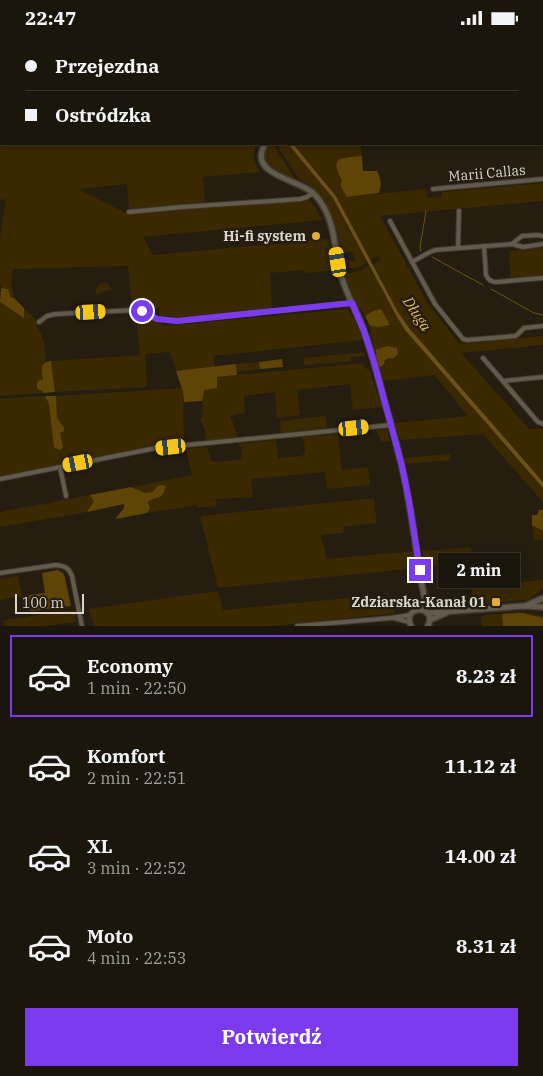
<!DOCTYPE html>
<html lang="pl">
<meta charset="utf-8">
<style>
body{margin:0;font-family:"IBM Plex Serif",serif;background:#241f15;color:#f1f3f6;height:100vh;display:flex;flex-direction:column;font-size:19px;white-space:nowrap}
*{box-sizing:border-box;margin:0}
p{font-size:16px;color:#a09f9d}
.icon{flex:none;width:28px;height:28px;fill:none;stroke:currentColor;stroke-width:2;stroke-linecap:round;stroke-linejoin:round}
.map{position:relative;height:591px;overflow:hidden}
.drawer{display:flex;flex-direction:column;background:#1b160c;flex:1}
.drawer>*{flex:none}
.guide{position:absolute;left:0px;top:0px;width:544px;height:110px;box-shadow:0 2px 12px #0003,0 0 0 1px #39352d;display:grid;align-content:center;height:110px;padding:0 25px;background:#1b160c}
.scale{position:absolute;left:15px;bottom:12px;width:69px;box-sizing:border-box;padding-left:5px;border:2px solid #d9d4cc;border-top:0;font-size:14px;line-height:18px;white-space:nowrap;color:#d9d4cc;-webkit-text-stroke:4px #241d10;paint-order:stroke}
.end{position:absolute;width:22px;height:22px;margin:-11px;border:6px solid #7c3aed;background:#fff;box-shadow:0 0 0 2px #fff}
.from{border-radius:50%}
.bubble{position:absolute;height:35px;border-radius:0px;background:#1b160c;box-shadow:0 2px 12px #0003,0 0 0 1px #39352d;font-size:16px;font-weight:700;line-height:35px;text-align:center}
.car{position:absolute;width:15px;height:30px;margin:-15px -8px;border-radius:6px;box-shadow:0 0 4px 1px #0007;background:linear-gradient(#f5c518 24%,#345 0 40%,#f5c518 0 76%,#345 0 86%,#f5c518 0)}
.guide b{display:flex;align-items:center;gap:18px;height:48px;font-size:19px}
.guide b+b{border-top:1px solid #39352d}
.guide i{width:12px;height:12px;background:#f1f3f6}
ul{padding:9px 0 0;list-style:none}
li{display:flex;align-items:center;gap:15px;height:82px;margin:0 10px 8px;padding:0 15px;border:2px solid transparent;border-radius:0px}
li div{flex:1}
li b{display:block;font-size:19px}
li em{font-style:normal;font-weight:700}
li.selected{border-color:#7c3aed}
li>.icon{width:45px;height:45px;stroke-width:1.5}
.cta{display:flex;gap:10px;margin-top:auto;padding:10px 25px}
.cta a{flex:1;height:58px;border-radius:0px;background:#7c3aed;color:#fff;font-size:20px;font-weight:700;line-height:58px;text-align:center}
.status{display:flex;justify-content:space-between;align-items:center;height:35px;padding:0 25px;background:#1b160c;direction:ltr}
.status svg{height:14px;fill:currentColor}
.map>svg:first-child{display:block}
.green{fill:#3a2800}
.forest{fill:#5e4507}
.water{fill:#6b5119}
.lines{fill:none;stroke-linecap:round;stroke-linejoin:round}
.stream{stroke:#6b5119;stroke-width:1}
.street-casing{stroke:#3e3831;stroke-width:6}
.secondary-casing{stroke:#3e3831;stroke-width:8}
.street{stroke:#625a4b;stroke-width:4}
.secondary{stroke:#625a4b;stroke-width:5}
.route{stroke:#7c3aed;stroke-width:6}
.poi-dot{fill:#e3ae35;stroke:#241d10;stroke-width:2}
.labels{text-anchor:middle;stroke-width:5;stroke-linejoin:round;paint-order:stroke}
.street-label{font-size:14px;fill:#d9d4cc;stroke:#241d10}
.poi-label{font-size:14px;font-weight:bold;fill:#d9d4cc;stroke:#241d10;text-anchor:end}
.water-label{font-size:15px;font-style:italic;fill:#e0b867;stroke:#241d10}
</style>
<div class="status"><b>22:47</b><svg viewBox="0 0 49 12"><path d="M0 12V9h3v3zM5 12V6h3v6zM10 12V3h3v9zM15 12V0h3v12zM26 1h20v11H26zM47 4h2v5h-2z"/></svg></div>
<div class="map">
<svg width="543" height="591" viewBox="0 0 543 591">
<rect width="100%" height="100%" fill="#241d10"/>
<g class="green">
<path d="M0,0H198L199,1H1V109H256C253,119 253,128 260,137L203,142L205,168L143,174H129L127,149L78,154L128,179L174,174L211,173L309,165L315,172L322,185L143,202L153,220L328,204L335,234L328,236L304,238V235L270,238L272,274L178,283H173L171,281L160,282L159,273L152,274V277L140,272H132L128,231L13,234L11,249L14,263H10L8,254L1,253V250H0V203L6,164L0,165Z"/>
<rect x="382" y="0" width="101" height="1"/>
<path d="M269,109H275L276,114L296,145C279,138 256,132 269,109Z"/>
<path d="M278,109H288L333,163L367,228C362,231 356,234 350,233L346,226H355L353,218L350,217H340L333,187L325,166L310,150L299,144L280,115Z"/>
<polygon points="293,109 360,109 362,121 346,122 337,136 342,146 347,162 426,154 428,163 441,162 442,157 543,148 543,166 380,181 428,269 460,309 543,301 543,310 461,318 529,394 543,393 543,447 409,293 398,277 373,230 381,225 379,221 370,225 336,160"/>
<polygon points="543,213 543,240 511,243 509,216"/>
<path d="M369,231L397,282L405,295L543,453V467L483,399L400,405L395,388L468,381L434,340L383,346L379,332H381C385,326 387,323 394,323L398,319L397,313L387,311L375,315L371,302L370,291L378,292L390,289L373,276L365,281L360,273H358L344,239L361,236Z"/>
<path d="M106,248L110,251L112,255L96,259C95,252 99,248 106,248Z"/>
<path d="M0,267L24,282V273L40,289L36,292C45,301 45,314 46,327L43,329C43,337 41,353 43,358L0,361Z"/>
<polygon points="348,274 355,284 363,305 214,321 215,332 176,336 170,317 145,319 147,350 145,352 55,357 51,326 140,320 137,290 140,289 139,280 153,286 161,289 163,291"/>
<polygon points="364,317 365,321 351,322 351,326 304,330 303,323"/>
<polygon points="259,327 260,334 237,337 236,329"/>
<path d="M363,328L364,332L370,336L382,372L353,375L350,349L297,355L300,380L277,383L275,357L244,361L245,378L230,381L231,385L233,387L238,403L206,406L204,391L200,386C206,377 198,364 205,354C208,350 213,346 217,342Z"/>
<polygon points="182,353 183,357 184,406 0,442 0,364 45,361 49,369 54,413 62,405 60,401 61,389 57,383 56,361"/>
<polygon points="326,381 327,393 281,398 280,391 281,386"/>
<polygon points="387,394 390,406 382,407 376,395"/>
<path d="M338,399L342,435L368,432L370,450L327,454L325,437L251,444L253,462L216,464L217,471L198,473L197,470L147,478L150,473L148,467L152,465L162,461L156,455C146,461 140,456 131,452L192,440L186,414L207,412L211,426L215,427L239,425L242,421L241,412L237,409L276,405L278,423L302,421L305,417L304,406L301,402Z"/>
<polygon points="450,419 451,425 406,429 404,423"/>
<polygon points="90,460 94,466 87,477 0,492 0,477"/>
<polygon points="374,463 377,488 343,492 344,498 321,500 322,507 325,513 326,524 415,516 418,533 218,553 200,481"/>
<polygon points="532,490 543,496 543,505 534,506"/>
<polygon points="471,512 473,528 425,532 422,516"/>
<polygon points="18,541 22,561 0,565 0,544"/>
<path d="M543,545V553C538,557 532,562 527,565L476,569L467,571L444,572L435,574L432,573L430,568L472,564L471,552Z"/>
<polygon points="218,556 223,575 369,561 370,573 395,570 395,578 274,591 95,591 88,574"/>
<polygon points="75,575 76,587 45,591 5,591 4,585"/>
<polygon points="521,577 543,581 543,583 534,581 531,580 502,579 503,591 482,591 481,582 485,580"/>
</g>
<g class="forest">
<path d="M362,121L363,136H377C381,144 382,150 379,158L347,162L340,150L342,146C329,121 340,123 362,121Z"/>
<polygon points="1,253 8,254 11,263 14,263 24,273 24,283 0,267"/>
<polygon points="381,274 390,290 378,292 370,291 365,281 373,276"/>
<path d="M387,311L397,313L398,319L394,323H390L385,325C384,329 383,332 379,332L375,319H377L375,315Z"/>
<polygon points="282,324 283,332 260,334 259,327"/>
<path d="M51,326L55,357L43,358L42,355H38L37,352V348L39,345H43C42,336 39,327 51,326Z"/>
<polygon points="236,329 237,340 217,342 217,353 204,355 202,366 184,367 183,357 176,336"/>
<polygon points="45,361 56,361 57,383 64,393 64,396 60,398 63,412 61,415 54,413 49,369"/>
<path d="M162,450L166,451C162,466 158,460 148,467L150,473L147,478L116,484C118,478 125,476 124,469L87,477L94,466L90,460L131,452L145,458L152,457L155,455L157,451Z"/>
<polygon points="539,475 543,475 543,496 532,490 532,480 537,480"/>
<polygon points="58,535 64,539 71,571 32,576 28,575 25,575 22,561 45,558 42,538"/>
<polygon points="522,578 543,583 543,591 503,591 502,579"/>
</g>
<polygon class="water" points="288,109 293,109 336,161 398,277 409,293 543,447 543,453 405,295 397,282 333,163"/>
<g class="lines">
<g class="stream">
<polyline points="421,216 420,212 426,176"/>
<polyline points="432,222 483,250"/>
<polyline points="491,254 534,278 543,280"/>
</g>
<defs>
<g id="street">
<polyline points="542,34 543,34"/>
<polyline points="433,154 543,144"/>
<polyline points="129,177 182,172 301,164 307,162 313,158"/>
<polyline points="390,186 435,269 463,304 467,305 515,301 517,300 524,293 543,291"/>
<polyline points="512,209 522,201 538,200 543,201"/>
<path d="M484,211L486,240C488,245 492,247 497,247L543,243"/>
<polyline points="458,213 459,176"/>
<polyline points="412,227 430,217 435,215 512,209 523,212 543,209"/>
<polyline points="39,287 47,281 56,279 136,275 144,277 157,284 177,286 352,268"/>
<polyline points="483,323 538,387 543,389"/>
<polyline points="503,346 543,342"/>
<polyline points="60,432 66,461"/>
<polyline points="0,444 156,413 391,390"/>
<path d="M0,538L56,530C65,531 69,533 72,541L82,591"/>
<polyline points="394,583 409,587"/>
<polyline points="297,591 391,583 410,580"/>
</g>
<g id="secondary">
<polyline points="239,0 240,1"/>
<path d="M265,109C247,140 298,144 313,158C324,168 330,184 333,198C336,213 337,228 342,243C346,258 355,273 361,288C370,312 377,336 383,361C393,396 403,431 409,468C415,500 418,533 425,565L426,577"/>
<polyline points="525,571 543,563"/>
<polyline points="428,578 523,571 543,572"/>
<polyline points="430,585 446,578"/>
<path d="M411,591C401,570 438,569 428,591"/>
</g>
</defs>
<use href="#street" class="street-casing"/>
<use href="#secondary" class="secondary-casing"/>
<use href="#street" class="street"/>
<use href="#secondary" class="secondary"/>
</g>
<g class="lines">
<polyline class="route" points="142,276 157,284 177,286 352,268 364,296 374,327 402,431 409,466 420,535"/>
</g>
<g class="poi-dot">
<circle cx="316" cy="201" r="5"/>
<rect x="491" y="562" width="10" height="10" rx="2.5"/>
</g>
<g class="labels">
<g class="street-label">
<text transform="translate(487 138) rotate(-5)" y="5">Marii Callas</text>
</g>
<g class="poi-label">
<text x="306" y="206">Hi-fi system</text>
<text x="486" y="572">Zdziarska-Kanał 01</text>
</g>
<g class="water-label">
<text transform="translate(417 279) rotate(56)" y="5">Długa</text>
</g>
</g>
</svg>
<div class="scale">100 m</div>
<i class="end from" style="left:142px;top:276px"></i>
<i class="end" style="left:420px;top:535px"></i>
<div class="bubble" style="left:438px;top:518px;width:82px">2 min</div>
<i class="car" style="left:338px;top:227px;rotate:351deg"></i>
<i class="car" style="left:91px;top:277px;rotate:87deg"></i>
<i class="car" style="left:354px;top:393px;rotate:84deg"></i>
<i class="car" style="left:171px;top:412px;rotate:264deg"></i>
<i class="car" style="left:78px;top:428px;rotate:259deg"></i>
<div class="guide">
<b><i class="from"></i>Przejezdna</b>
<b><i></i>Ostródzka</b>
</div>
</div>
<section class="drawer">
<ul>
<li class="selected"><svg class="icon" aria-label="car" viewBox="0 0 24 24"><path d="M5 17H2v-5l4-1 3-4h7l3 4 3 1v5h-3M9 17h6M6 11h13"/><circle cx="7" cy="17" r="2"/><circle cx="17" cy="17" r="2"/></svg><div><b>Economy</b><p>1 min · 22:50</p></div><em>8.23 zł</em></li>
<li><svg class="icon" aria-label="car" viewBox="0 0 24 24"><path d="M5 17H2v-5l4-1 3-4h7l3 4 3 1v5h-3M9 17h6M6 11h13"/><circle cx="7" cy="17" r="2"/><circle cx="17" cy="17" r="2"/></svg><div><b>Komfort</b><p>2 min · 22:51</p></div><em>11.12 zł</em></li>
<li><svg class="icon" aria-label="car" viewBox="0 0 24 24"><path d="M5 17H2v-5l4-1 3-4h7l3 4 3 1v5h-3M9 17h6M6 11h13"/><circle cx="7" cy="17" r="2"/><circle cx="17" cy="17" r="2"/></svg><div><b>XL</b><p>3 min · 22:52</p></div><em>14.00 zł</em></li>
<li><svg class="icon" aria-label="car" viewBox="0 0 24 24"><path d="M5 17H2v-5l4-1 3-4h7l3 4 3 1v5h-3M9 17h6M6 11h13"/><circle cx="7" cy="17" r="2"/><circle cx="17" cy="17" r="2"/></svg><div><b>Moto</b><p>4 min · 22:53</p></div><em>8.31 zł</em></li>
</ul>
<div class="cta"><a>Potwierdź</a></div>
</section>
